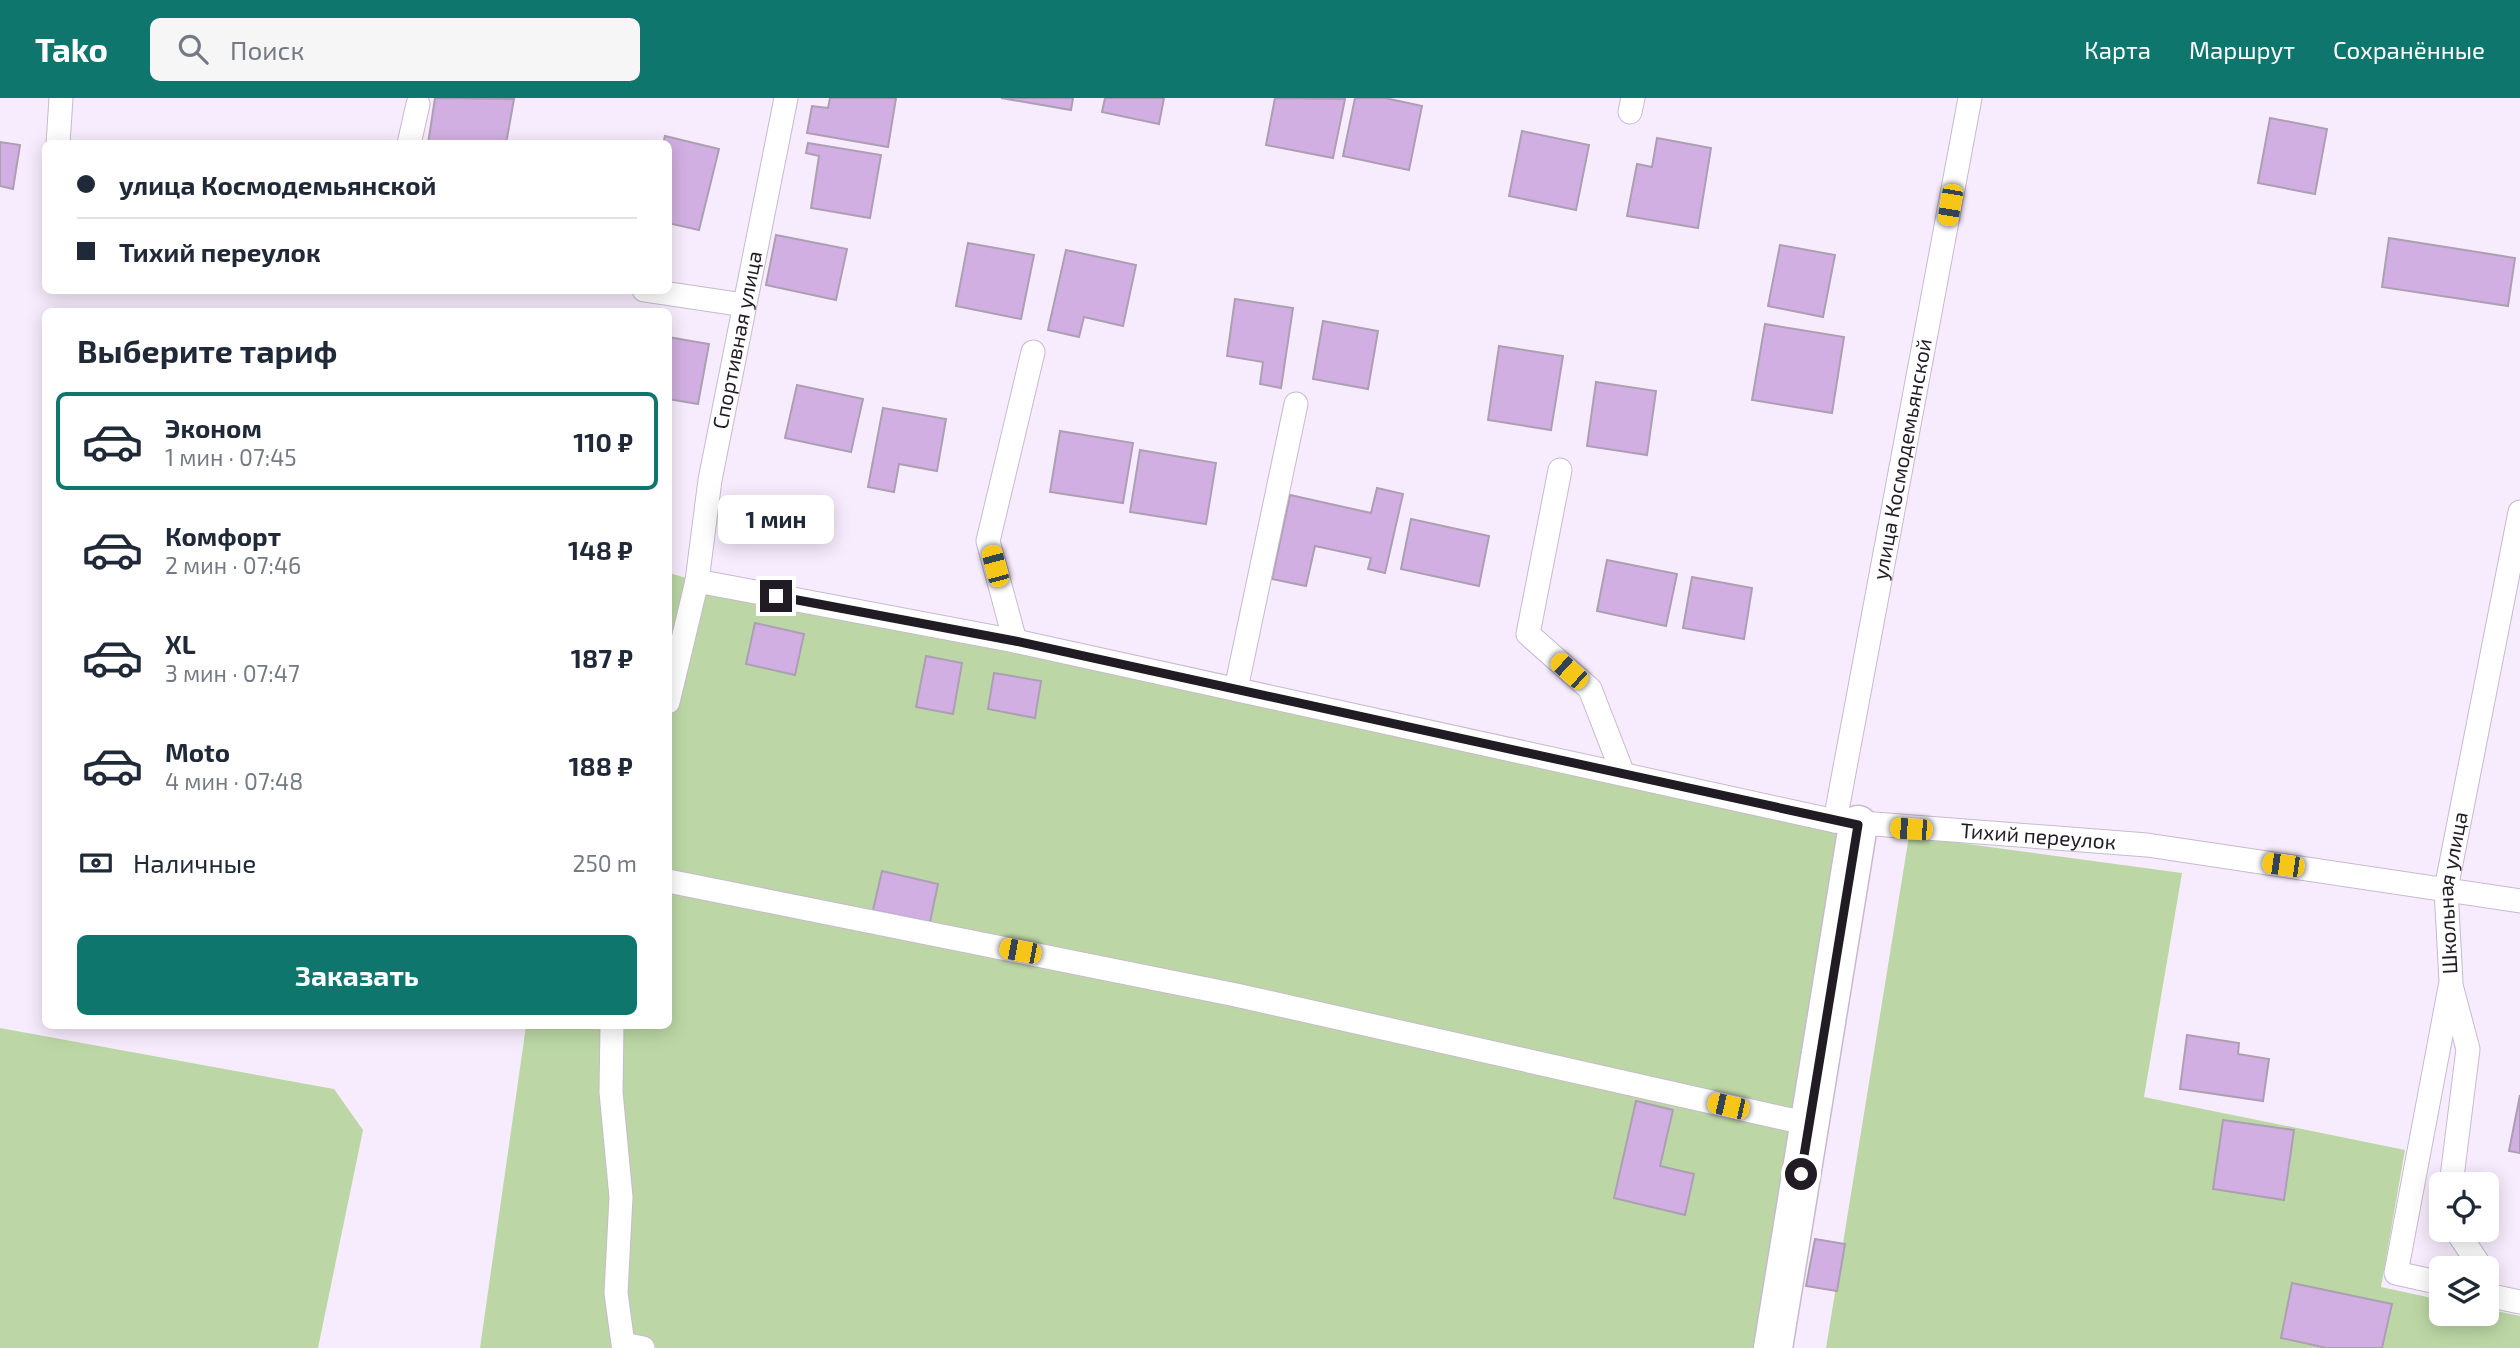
<!DOCTYPE html>
<html lang="ru">
<meta charset="utf-8">
<style>
body{margin:0;font-family:"Exo 2",sans-serif;background:#f6f6f7;color:#1f2937;height:100vh;display:flex;flex-direction:column;font-size:26px;white-space:nowrap}
*{box-sizing:border-box;margin:0}
p{font-size:23px;color:#747a83}
.icon{flex:none;width:38px;height:38px;fill:none;stroke:currentColor;stroke-width:2;stroke-linecap:round;stroke-linejoin:round}
.map{position:relative;flex:1;overflow:hidden}
.side{position:absolute;left:42px;top:210px;width:630px;height:721px;display:flex;flex-direction:column;background:#fff;border-radius:10px;box-shadow:0 4px 18px #0003}
.side>*{flex:none}
.banner{position:absolute;left:42px;top:42px;width:630px;height:154px;border-radius:10px;box-shadow:0 4px 18px #0003;display:grid;align-content:center;height:154px;padding:0 35px;background:#fff}
.buttons{position:absolute;left:2429px;top:1074px;display:grid;gap:14px}
.buttons a{display:grid;place-items:center;width:70px;height:70px;border-radius:10px;background:#fff;box-shadow:0 4px 18px #0003;font-size:35px}
.end{position:absolute;width:32px;height:32px;margin:-16px;border:9px solid #211c24;background:#fff;box-shadow:0 0 0 4px #fff}
.from{border-radius:50%}
.bubble{position:absolute;height:49px;border-radius:10px;background:#fff;box-shadow:0 4px 18px #0003;font-size:23px;font-weight:700;line-height:49px;text-align:center}
.car{position:absolute;width:21px;height:42px;margin:-21px -10px;border-radius:9px;box-shadow:0 0 5px 2px #0007;background:linear-gradient(#f5c518 24%,#345 0 40%,#f5c518 0 76%,#345 0 86%,#f5c518 0)}
.banner b{display:flex;align-items:center;gap:24px;height:66px;font-size:26px}
.banner b+b{border-top:2px solid #e0e1e3}
.banner i{width:18px;height:18px;background:#1f2937}
ul{padding:0;list-style:none}
li{display:flex;align-items:center;gap:21px;height:98px;margin:0 14px 10px;padding:0 21px;border:4px solid transparent;border-radius:10px}
li div{flex:1}
li b{display:block;font-size:26px}
li em{font-style:normal;font-weight:700}
li.selected{border-color:#0f766e}
li>.icon{width:63px;height:63px;stroke-width:1.5}
h2{padding:0 35px;font-size:32px;line-height:84px}
.pay{display:flex;align-items:center;gap:18px;height:77px;padding:0 35px;font-size:26px}
.pay p{margin-inline-start:auto}
.action{display:flex;gap:14px;margin-top:auto;padding:14px 35px}
.action a{flex:1;height:80px;border-radius:10px;background:#0f766e;color:#fff;font-size:28px;font-weight:700;line-height:80px;text-align:center}
header{display:flex;align-items:center;gap:42px;box-sizing:border-box;height:98px;padding:0 35px;background:#0f766e;color:#fff}
header strong{font-size:33px}
nav{display:flex;gap:38px;margin-inline-start:auto;font-size:24px}
.search{width:490px;height:63px;background:#f6f6f7;display:flex;align-items:center;gap:18px;box-sizing:border-box;padding:0 24px;border-radius:10px;color:#747a83;font-size:26px}
.map>svg:first-child{display:block}
.green{fill:#bcd7a5}
.building{fill:#d2afe2;stroke:#ad9fb3;stroke-width:2}
.lines{fill:none;stroke-linecap:round;stroke-linejoin:round}
.service-casing{stroke:#c7bace;stroke-width:25}
.minor-casing{stroke:#c7bace;stroke-width:41}
.service{stroke:#fff;stroke-width:23}
.minor{stroke:#fff;stroke-width:38}
.route{stroke:#211c24;stroke-width:9}
.labels{text-anchor:middle;stroke-width:7;stroke-linejoin:round;paint-order:stroke}
.street-label{font-size:21px;fill:#211c24;stroke:#f7ecfd}
</style>
<header>
<strong>Tako</strong>
<div class="search"><svg class="icon" aria-label="search" viewBox="0 0 24 24"><circle cx="10" cy="10" r="6"/><path d="M15 15l6 6"/></svg>Поиск</div>
<nav><a>Карта</a><a>Маршрут</a><a>Сохранённые</a></nav>
</header>
<div class="map">
<svg width="2520" height="1250" viewBox="0 0 2520 1250">
<rect width="100%" height="100%" fill="#f7ecfd"/>
<g class="green">
<polygon points="669,475 697,483 1858,727 1773,1250 480,1250 526,928 668,928"/>
<polygon points="1909,738 2182,775 2144,999 2405,1052 2381,1189 2441,1202 2441,1216 2487,1216 2487,1211 2520,1218 2520,1250 1826,1250"/>
<polygon points="0,930 334,991 363,1032 318,1250 0,1250"/>
</g>
<g class="building">
<polygon points="435,0 514,1 506,46 428,46"/>
<polygon points="830,0 896,0 888,49 807,35 812,8 828,10"/>
<polygon points="1001,0 1073,0 1071,12"/>
<polygon points="1105,0 1164,0 1159,26 1102,14"/>
<polygon points="1275,0 1345,1 1333,60 1266,47"/>
<polygon points="1355,0 1385,0 1422,8 1409,72 1343,58"/>
<polygon points="2270,20 2327,31 2315,96 2258,85"/>
<polygon points="1522,33 1589,47 1576,112 1509,98"/>
<polygon points="665,38 719,51 699,132 668,125 668,46 663,46"/>
<polygon points="1657,40 1711,50 1698,130 1627,118 1637,66 1652,69"/>
<polygon points="0,44 20,47 13,91 0,88"/>
<polygon points="808,45 881,57 870,120 811,110 819,58 806,55"/>
<polygon points="776,137 847,151 836,202 766,187"/>
<polygon points="2389,140 2515,160 2508,208 2382,189"/>
<polygon points="968,145 1034,157 1021,221 956,208"/>
<polygon points="1780,147 1835,157 1823,219 1768,208"/>
<polygon points="1066,152 1136,167 1123,228 1084,219 1079,239 1048,232"/>
<polygon points="1235,201 1293,210 1281,290 1260,286 1263,264 1227,258"/>
<polygon points="1323,223 1378,233 1368,291 1313,281"/>
<polygon points="1765,226 1844,239 1832,315 1752,302"/>
<polygon points="668,239 709,246 698,306 668,301"/>
<polygon points="1499,248 1563,258 1551,332 1488,322"/>
<polygon points="1596,284 1656,293 1647,357 1587,348"/>
<polygon points="797,287 863,301 851,354 785,340"/>
<polygon points="883,310 946,321 937,373 899,366 894,394 868,389"/>
<polygon points="1060,333 1133,345 1123,405 1050,394"/>
<polygon points="1140,352 1216,365 1206,426 1130,414"/>
<polygon points="1377,390 1403,396 1385,475 1368,471 1371,460 1315,448 1306,488 1272,481 1290,397 1371,415"/>
<polygon points="1411,421 1489,438 1479,488 1401,471"/>
<polygon points="1607,462 1677,476 1666,528 1597,513"/>
<polygon points="1692,479 1752,490 1744,541 1683,530"/>
<polygon points="755,525 804,536 795,577 746,566"/>
<polygon points="926,558 962,565 953,616 916,609"/>
<polygon points="994,575 1041,583 1035,620 988,611"/>
<polygon points="882,773 938,786 930,824 873,812"/>
<polygon points="2187,937 2239,945 2238,956 2269,961 2263,1003 2180,991"/>
<polygon points="2520,997 2520,1055 2509,1053"/>
<polygon points="1636,1003 1673,1012 1660,1068 1694,1076 1685,1117 1614,1100"/>
<polygon points="2223,1022 2294,1032 2284,1102 2213,1091"/>
<polygon points="1815,1141 1845,1146 1837,1193 1806,1188"/>
<polygon points="2292,1185 2392,1206 2382,1250 2327,1250 2281,1240"/>
</g>
<g class="lines">
<defs>
<g id="service">
<polyline points="1630,14 1633,0"/>
<polyline points="58,46 61,0"/>
<polyline points="409,46 418,6"/>
<polyline points="644,192 744,207"/>
<polyline points="1560,372 1528,536 1590,591 1623,676"/>
<path id="s1" d="M697,483L1015,543L1835,723L2147,747L2520,803"/>
<polyline points="1015,543 988,443 1033,254"/>
<polyline points="1236,591 1296,306"/>
<path id="s2" d="M668,604L697,483L710,382L786,0"/>
<path id="s3" d="M1835,723L1970,0"/>
<polyline points="668,783 1236,897 1809,1026"/>
<polyline points="612,928 611,994 621,1099 616,1195 623,1246 643,1250"/>
<polyline points="2451,1087 2468,951 2452,891"/>
<polyline points="2456,1132 2482,1171"/>
<path id="s4" d="M2441,1185L2396,1175L2451,884L2446,791L2520,414"/>
<polyline points="2487,1197 2520,1204"/>
</g>
<polyline id="minor" points="1773,1250 1858,727"/>
</defs>
<use href="#service" class="service-casing"/>
<use href="#minor" class="minor-casing"/>
<use href="#service" class="service"/>
<use href="#minor" class="minor"/>
</g>
<g class="lines">
<polyline class="route" points="776,498 1015,543 1858,727 1801,1076"/>
</g>
<g class="labels">
<g class="street-label">
<text dy="7" stroke="none"><textPath href="#s2" startOffset="369">Спортивная улица</textPath></text>
<text dy="7" stroke="none"><textPath href="#s3" startOffset="368">улица Космодемьянской</textPath></text>
<text dy="7" stroke="none"><textPath href="#s1" startOffset="1367">Тихий переулок</textPath></text>
<text dy="7" stroke="none"><textPath href="#s4" startOffset="432">Школьная улица</textPath></text>
</g>
</g>
</svg>
<div class="buttons">
<a><svg class="icon" aria-label="locate" viewBox="0 0 24 24"><circle cx="12" cy="12" r="6"/><path d="M12 2v4M12 18v4M2 12h4M18 12h4"/></svg></a>
<a><svg class="icon" aria-label="layers" viewBox="0 0 24 24"><path d="M12 4l9 5-9 5-9-5zM3 14l9 5 9-5"/></svg></a>
</div>
<i class="end from" style="left:1801px;top:1076px"></i>
<i class="end" style="left:776px;top:498px"></i>
<div class="bubble" style="left:718px;top:397px;width:116px">1 мин</div>
<i class="car" style="left:1950px;top:107px;rotate:190deg"></i>
<i class="car" style="left:995px;top:468px;rotate:345deg"></i>
<i class="car" style="left:1569px;top:573px;rotate:312deg"></i>
<i class="car" style="left:1911px;top:731px;rotate:274deg"></i>
<i class="car" style="left:2283px;top:767px;rotate:278deg"></i>
<i class="car" style="left:1020px;top:853px;rotate:281deg"></i>
<i class="car" style="left:1728px;top:1008px;rotate:283deg"></i>
<div class="banner">
<b><i class="from"></i>улица Космодемьянской</b>
<b><i></i>Тихий переулок</b>
</div>
<section class="side">
<h2>Выберите тариф</h2>
<ul>
<li class="selected"><svg class="icon" aria-label="car" viewBox="0 0 24 24"><path d="M5 17H2v-5l4-1 3-4h7l3 4 3 1v5h-3M9 17h6M6 11h13"/><circle cx="7" cy="17" r="2"/><circle cx="17" cy="17" r="2"/></svg><div><b>Эконом</b><p>1 мин · 07:45</p></div><em>110 ₽</em></li>
<li><svg class="icon" aria-label="car" viewBox="0 0 24 24"><path d="M5 17H2v-5l4-1 3-4h7l3 4 3 1v5h-3M9 17h6M6 11h13"/><circle cx="7" cy="17" r="2"/><circle cx="17" cy="17" r="2"/></svg><div><b>Комфорт</b><p>2 мин · 07:46</p></div><em>148 ₽</em></li>
<li><svg class="icon" aria-label="car" viewBox="0 0 24 24"><path d="M5 17H2v-5l4-1 3-4h7l3 4 3 1v5h-3M9 17h6M6 11h13"/><circle cx="7" cy="17" r="2"/><circle cx="17" cy="17" r="2"/></svg><div><b>XL</b><p>3 мин · 07:47</p></div><em>187 ₽</em></li>
<li><svg class="icon" aria-label="car" viewBox="0 0 24 24"><path d="M5 17H2v-5l4-1 3-4h7l3 4 3 1v5h-3M9 17h6M6 11h13"/><circle cx="7" cy="17" r="2"/><circle cx="17" cy="17" r="2"/></svg><div><b>Moto</b><p>4 мин · 07:48</p></div><em>188 ₽</em></li>
</ul>
<div class="pay"><svg class="icon" aria-label="cash" viewBox="0 0 24 24"><path d="M3 7h18v10H3z"/><circle cx="12" cy="12" r="2"/></svg>Наличные<p>250 m</p></div>
<div class="action"><a>Заказать</a></div>
</section>
</div>
